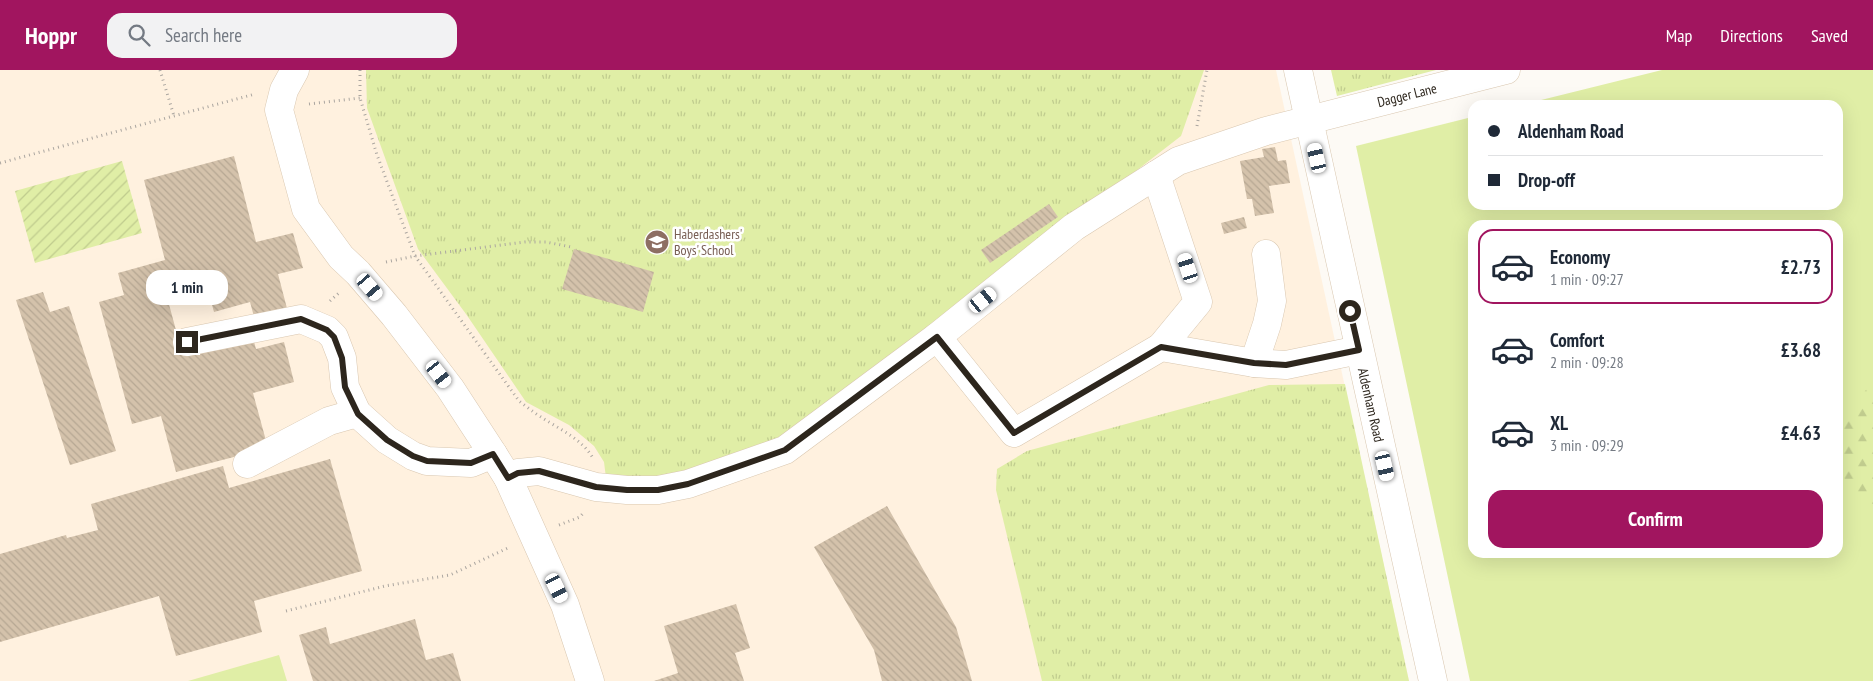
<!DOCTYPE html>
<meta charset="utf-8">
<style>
body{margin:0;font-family:"PT Sans Narrow",sans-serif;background:#f2f2f3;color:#1f2937;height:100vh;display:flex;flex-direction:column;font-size:19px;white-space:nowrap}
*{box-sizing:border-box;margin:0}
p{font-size:16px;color:#747a83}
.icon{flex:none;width:28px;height:28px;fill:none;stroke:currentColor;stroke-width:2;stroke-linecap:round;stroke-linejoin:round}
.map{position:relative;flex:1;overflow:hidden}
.side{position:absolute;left:1468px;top:150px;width:375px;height:338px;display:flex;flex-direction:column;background:#fff;border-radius:15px;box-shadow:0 5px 20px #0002}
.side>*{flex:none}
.top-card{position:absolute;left:1468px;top:30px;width:375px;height:110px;border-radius:15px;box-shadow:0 5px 20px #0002;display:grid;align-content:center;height:110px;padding:0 20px;background:#fff}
.end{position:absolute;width:22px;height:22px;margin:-11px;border:6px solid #2d261d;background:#fff;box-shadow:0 0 0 2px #fff}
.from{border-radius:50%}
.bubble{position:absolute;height:35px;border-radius:15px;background:#fff;box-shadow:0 5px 20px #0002;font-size:16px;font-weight:700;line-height:35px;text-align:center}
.car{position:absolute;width:15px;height:30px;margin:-15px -8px;border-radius:6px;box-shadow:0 0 4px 1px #0007;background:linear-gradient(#fff 24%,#345 0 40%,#fff 0 76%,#345 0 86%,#fff 0)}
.top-card b{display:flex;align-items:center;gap:18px;height:48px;font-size:19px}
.top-card b+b{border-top:1px solid #e0e1e3}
.top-card i{width:12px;height:12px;background:#1f2937}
ul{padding:9px 0 0;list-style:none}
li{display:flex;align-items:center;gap:15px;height:75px;margin:0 10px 8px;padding:0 10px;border:2px solid transparent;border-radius:15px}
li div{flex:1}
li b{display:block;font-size:19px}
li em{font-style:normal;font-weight:700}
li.current{border-color:#a1155f}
li>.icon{width:45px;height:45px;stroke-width:1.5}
.button{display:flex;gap:10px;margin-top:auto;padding:10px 20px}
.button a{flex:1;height:58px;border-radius:15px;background:#a1155f;color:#fff;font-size:20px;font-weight:700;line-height:58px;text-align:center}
header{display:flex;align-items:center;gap:30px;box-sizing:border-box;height:70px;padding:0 25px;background:#a1155f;color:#fff}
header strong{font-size:24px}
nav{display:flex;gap:28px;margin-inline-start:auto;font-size:18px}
.search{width:350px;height:45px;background:#f2f2f3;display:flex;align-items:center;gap:12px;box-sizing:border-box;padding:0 18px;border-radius:15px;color:#747a83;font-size:19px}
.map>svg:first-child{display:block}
.built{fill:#fff1df}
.grass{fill:#e0eea6;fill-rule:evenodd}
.forest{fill:url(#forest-firs)}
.park{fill:url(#park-tufts)}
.garden{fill:url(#garden-furrows)}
.building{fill:url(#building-back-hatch)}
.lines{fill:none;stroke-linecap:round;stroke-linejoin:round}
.minor-casing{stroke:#d9c7b0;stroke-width:29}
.path{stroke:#aba6a0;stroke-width:3;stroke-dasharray:1 4;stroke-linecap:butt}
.minor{stroke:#fff;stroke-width:28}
.route{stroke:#2d261d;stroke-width:6}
.labels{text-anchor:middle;stroke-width:5;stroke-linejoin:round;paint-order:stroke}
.street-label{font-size:14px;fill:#2d261d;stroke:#fff}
.education-label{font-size:14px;fill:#785e54;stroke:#fff;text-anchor:start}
</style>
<header>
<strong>Hoppr</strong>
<div class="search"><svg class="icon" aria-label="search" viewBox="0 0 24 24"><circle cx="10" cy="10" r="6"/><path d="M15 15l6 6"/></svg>Search here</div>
<nav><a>Map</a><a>Directions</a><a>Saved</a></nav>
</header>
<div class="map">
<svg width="1873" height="611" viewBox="0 0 1873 611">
<defs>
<pattern id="forest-firs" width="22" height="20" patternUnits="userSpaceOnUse" patternTransform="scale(1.25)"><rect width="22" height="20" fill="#e0eea6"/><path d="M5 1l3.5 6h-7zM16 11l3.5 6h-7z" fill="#c0cc8e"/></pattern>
<pattern id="park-tufts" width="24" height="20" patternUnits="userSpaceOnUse" patternTransform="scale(1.25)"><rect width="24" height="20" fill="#e0eea6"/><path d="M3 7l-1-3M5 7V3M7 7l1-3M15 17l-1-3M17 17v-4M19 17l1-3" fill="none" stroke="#c0cc8e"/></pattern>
<pattern id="garden-furrows" width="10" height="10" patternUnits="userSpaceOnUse" patternTransform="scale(1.25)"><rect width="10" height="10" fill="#e0eea6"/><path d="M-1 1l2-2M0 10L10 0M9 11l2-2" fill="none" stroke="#c0cc8e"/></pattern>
<pattern id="building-back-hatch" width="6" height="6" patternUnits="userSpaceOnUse" patternTransform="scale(1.25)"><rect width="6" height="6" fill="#d4c2ab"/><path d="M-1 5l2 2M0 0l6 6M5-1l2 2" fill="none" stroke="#b6a793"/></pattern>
</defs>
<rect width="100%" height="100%" fill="#fdfaf5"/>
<polygon class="built" points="0,0 1276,0 1409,611 0,611"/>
<g class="grass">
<path d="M1662,0H1873V611H1470L1356,76L1472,47V135H1838V35H1521ZM1472,155H1838V482H1472Z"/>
<polygon points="279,585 287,611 188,611"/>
</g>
<polygon class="forest" points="1873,310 1873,435 1848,415 1838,397 1838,366 1851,341"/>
<g class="park">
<polygon points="366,0 1204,0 1181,66 826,341 761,380 654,409 606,408 604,392 594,376 569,355 526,332 466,244 418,179 367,38"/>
<polygon points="1331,0 1436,0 1337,26"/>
<polygon points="1345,314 1409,611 1042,611 996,420 997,399 1027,381 1269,315"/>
</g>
<polygon class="garden" points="122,91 142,163 35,193 15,121"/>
<g class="building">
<polygon points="1275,77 1278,91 1286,90 1290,113 1269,116 1274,143 1255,146 1252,129 1247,129 1240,91 1264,87 1262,79"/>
<polygon points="234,86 256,172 293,163 303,198 278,204 289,246 256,254 250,232 214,242 207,217 167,227 183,286 253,268 256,279 284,272 294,312 253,323 268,378 176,402 161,346 132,354 99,232 124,225 118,203 165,190 144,110"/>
<polygon points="1049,134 1058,147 990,193 981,180"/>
<polygon points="1244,147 1247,158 1224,164 1221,153"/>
<polygon points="574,179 654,202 643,242 562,219"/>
<polygon points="43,222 50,242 69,236 116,381 70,395 16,230"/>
<polygon points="330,389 362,501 254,531 262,562 176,586 159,526 0,572 0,484 66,465 67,468 98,460 91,434 223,396 229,418"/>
<polygon points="887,436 956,557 972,611 882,611 874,580 814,477"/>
<polygon points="736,534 750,578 735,583 744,611 654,611 678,603 664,556"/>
<polygon points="415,549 426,590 453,583 461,611 313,611 299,565 326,557 330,574"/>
</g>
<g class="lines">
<defs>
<g id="minor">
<polyline points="295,0 284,20 279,40 306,139 341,187 358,203 394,245 450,318 493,384 508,408 565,535 590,611"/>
<polyline points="1298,0 1433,611"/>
<polyline points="1156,105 1198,232 1161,277"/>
<polyline points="937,267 1014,363 1161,277 1254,293 1286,295 1359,280"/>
<polyline points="187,272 301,249 327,260 334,267 342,288 345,317 357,343 387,370 413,386 427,391 471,393 493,384"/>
<polyline points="1254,293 1267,254 1272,231 1266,184"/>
<polyline points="247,394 329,351 357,343"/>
<polyline points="508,408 518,403 539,401 596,417 627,420 658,420 688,414 785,380 937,267 1074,157 1178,91 1266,61 1506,0"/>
</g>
</defs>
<use href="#minor" class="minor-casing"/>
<g class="path">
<polyline points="160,0 174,46"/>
<path d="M360,0V28L377,85L415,186L519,331C526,336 533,342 541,347C559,359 582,369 593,388"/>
<polyline points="309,34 360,28"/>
<polyline points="1197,56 1207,0"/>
<polyline points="0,93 255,24"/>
<polyline points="386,192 415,186 525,172 546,172 571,177"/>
<polyline points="330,231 340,222"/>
<polyline points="559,455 580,447 584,442"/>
<polyline points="286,541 385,516 450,505 510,477"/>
</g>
<use href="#minor" class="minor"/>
</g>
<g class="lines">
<polyline class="route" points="187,272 301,249 327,260 334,267 342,288 345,317 358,344 387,370 413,386 427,391 471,393 493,384 508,408 518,403 539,401 596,417 627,420 658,420 688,414 785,380 937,267 1014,363 1161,277 1254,293 1286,295 1359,280 1350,241"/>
</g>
<defs>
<symbol id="school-disc" viewBox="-11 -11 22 22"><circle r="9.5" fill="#8d6e63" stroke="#fff"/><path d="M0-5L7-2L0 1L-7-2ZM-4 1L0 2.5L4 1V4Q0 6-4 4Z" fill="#fff"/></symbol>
</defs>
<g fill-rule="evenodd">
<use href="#school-disc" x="643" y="158" width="28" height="28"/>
</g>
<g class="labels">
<g class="street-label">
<text transform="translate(1407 25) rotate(-14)" y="5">Dagger Lane</text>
<text transform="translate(1371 335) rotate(77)" y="5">Aldenham Road</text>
</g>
<g class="education-label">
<text x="674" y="169">Haberdashers'<tspan x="674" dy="16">Boys' School</tspan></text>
</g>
</g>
</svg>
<i class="end from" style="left:1350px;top:241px"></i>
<i class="end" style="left:187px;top:272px"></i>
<div class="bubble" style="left:146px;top:200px;width:82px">1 min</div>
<i class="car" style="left:1317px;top:88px;rotate:347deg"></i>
<i class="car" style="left:1188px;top:198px;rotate:342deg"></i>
<i class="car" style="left:370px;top:217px;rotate:139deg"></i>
<i class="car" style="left:983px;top:230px;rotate:51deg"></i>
<i class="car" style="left:439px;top:304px;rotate:142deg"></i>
<i class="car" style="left:1385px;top:396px;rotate:167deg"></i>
<i class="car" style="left:557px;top:518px;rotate:154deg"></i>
<div class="top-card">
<b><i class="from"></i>Aldenham Road</b>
<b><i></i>Drop-off</b>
</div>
<section class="side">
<ul>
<li class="current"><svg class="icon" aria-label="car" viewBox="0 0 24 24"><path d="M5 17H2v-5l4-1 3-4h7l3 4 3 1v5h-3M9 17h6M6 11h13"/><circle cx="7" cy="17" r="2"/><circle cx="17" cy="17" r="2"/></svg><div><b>Economy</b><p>1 min · 09:27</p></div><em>£2.73</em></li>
<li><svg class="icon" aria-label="car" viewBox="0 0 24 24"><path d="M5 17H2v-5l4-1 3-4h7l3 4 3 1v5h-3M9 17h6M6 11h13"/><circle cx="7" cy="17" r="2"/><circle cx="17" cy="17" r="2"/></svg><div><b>Comfort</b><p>2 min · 09:28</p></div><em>£3.68</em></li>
<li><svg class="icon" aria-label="car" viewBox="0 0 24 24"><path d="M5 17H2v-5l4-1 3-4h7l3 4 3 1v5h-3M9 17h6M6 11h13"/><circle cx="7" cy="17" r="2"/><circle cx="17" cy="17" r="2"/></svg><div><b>XL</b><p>3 min · 09:29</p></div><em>£4.63</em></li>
</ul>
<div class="button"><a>Confirm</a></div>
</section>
</div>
